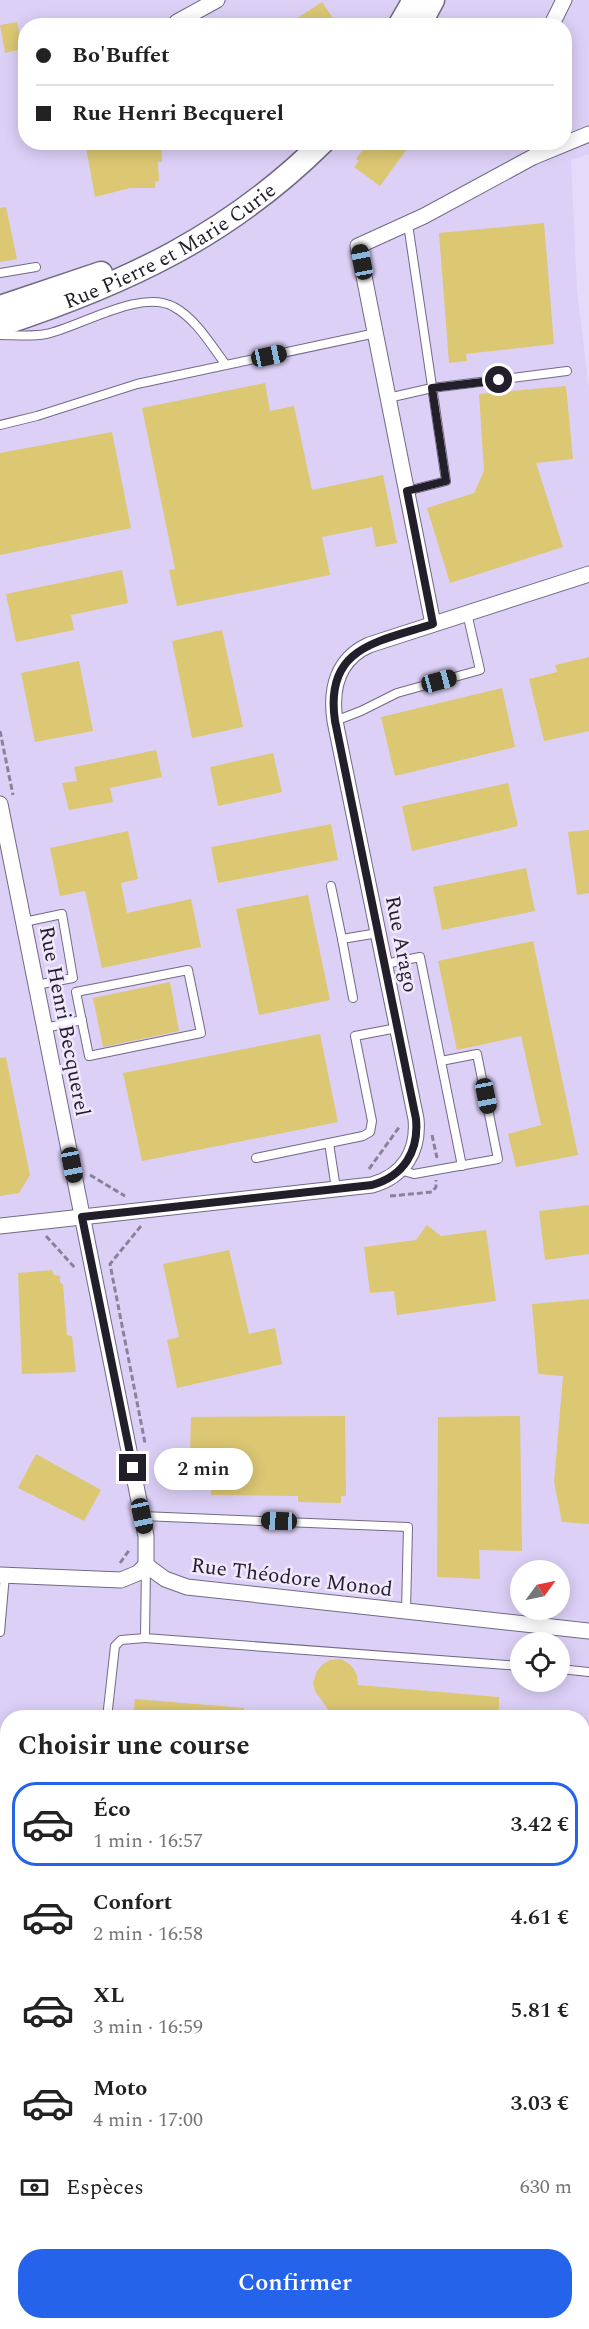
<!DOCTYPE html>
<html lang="fr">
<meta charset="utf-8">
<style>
body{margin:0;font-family:Spectral,serif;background:#f6f6f6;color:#222;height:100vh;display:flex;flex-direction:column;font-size:22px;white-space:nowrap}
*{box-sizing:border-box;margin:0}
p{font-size:20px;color:#767676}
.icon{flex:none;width:33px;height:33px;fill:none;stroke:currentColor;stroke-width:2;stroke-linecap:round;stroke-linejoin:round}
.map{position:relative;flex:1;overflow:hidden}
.panel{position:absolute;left:0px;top:1710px;width:590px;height:620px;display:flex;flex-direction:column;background:#fff;border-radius:24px 24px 0 0;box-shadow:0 3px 15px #0003}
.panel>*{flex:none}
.hud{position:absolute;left:18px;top:18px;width:554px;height:132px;border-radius:24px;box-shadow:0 3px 15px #0003;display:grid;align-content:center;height:132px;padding:0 18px;background:#fff}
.needle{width:39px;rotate:57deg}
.controls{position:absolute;left:510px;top:1560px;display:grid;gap:12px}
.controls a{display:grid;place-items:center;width:60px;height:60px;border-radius:50%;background:#fff;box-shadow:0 3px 15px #0003;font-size:30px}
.end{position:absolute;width:27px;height:27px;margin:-14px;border:8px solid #221e2a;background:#fff;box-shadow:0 0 0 3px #fff}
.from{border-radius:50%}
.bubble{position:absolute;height:42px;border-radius:21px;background:#fff;box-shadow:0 3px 15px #0003;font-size:20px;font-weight:600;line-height:42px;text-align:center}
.car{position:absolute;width:18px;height:36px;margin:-18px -9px;border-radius:8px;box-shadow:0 0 4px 2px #0007;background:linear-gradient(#222 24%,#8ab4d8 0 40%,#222 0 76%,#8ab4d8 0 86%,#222 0)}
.hud b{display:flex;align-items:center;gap:21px;height:57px;font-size:22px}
.hud b+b{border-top:2px solid #e0e0e0}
.hud i{width:15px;height:15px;background:#222}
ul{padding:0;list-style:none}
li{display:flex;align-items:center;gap:18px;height:84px;margin:0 12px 9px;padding:0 6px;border:3px solid transparent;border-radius:24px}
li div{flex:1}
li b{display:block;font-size:22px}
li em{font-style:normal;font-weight:600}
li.selected{border-color:#2563eb}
li>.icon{width:54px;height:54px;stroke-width:1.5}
h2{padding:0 18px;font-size:27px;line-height:72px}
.pay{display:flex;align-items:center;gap:15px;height:66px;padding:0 18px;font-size:22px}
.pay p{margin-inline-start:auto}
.button{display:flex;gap:12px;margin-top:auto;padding:12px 18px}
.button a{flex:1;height:69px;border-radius:24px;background:#2563eb;color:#fff;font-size:24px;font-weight:600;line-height:69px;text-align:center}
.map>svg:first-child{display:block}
.built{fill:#ddd0f7;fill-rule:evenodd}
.green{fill:#baa3e2}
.building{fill:#dcc773}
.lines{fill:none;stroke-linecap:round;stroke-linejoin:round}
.service-casing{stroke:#726985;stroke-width:10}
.minor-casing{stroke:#726985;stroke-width:17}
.primary-casing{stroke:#726985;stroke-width:25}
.path{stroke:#8a8299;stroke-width:3;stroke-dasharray:6 3;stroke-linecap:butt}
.service{stroke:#fff;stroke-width:8}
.minor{stroke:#fff;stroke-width:15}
.primary{stroke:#fff;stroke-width:22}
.route{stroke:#221e2a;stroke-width:8}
.labels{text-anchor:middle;stroke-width:5;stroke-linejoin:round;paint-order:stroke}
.street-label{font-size:21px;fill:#221e2a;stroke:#f0e9fd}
</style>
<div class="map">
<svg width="589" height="2329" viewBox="0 0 589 2329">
<rect width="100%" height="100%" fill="#e4dafa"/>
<path class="built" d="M0,0H589V154L571,160L577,291L589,389V2270L582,2269V1718H8V2322L240,2323L219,2329H0ZM26,26H564V142H26ZM520,1570H560V1610H520ZM520,1642H560V1682H520Z"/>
<polygon class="green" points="582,2269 589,2270 589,2329 247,2329 244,2322 582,2322"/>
<g class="building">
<polygon points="322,2 338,26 285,26"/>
<polygon points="17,22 22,49 5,53 0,25"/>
<polygon points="85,142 161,142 162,162 158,162 159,181 155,182 155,188 130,188 95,197"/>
<polygon points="383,142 412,142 380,186 354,167 359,161 356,159 367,144 376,151"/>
<polygon points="6,207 17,259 0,262 0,208"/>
<polygon points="544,223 554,344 466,354 467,361 449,363 439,233"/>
<polygon points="265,383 270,411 294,406 312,490 383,475 397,543 376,547 372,527 322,537 330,575 177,606 169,570 175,569 142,408"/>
<polygon points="566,386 573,459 536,463 563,547 450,583 427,508 474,493 484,471 479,394"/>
<polygon points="112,432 131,528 0,555 0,453"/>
<polygon points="122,570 128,603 71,615 74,630 16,642 6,594"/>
<polygon points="222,630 243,727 192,738 172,641"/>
<polygon points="589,657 589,731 544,741 529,679 557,672 555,665"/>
<polygon points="79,661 93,731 35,742 21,673"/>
<polygon points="502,688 515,747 395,776 381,717"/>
<polygon points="156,750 162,777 110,788 113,802 69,810 62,783 77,781 74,767"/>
<polygon points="273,753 282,792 218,806 210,767"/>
<polygon points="508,783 518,826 412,851 402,806"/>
<polygon points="331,824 338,860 218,883 211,847"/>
<polygon points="589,830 589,893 577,895 568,832"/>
<polygon points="128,831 138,879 121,883 127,913 191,899 201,947 102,968 85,891 60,896 50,848"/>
<polygon points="526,868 535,911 442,930 433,887"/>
<polygon points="308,895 330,1000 259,1015 236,909"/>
<polygon points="533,941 578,1155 516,1167 508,1134 541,1125 521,1036 457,1050 438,961"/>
<polygon points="170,982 179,1031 103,1047 93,998"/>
<polygon points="320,1034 338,1122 142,1161 123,1073"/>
<polygon points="6,1057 30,1175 19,1193 0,1196 0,1058"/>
<polygon points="589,1205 589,1254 545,1260 539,1211"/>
<polygon points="427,1225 441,1236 486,1230 496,1301 397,1315 394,1291 370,1293 364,1247 416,1240"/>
<polygon points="229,1250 249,1334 275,1328 282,1364 177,1388 167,1340 179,1337 163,1264"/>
<polygon points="52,1270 54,1275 60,1276 60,1282 63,1285 67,1335 72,1336 76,1372 22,1374 18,1273"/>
<polygon points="589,1299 589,1524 562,1522 554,1482 563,1376 538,1374 532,1304"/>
<polygon points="345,1416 346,1496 341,1496 341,1503 298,1502 298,1496 211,1495 210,1451 190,1451 191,1417"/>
<polygon points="520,1416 522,1551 479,1550 480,1579 437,1577 438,1417"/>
<polygon points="36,1454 101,1490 84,1521 18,1488"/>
<polygon points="341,1659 348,1663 354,1669 357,1676 358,1685 499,1697 499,1718 334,1718 315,1691 313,1683 317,1671 323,1664 330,1660"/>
<polygon points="135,1699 244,1708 244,1718 133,1718"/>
</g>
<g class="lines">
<defs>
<g id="service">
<polyline points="0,273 36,267"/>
<path d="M0,335C15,335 31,337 46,334C80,327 141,288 174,307C196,319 211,345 226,365"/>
<polyline points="388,398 432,388 567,371"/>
<polyline points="0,425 37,416 137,384 376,333"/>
<polyline points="407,491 446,481 408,224"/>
<polyline points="335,721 361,711 397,693 480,670 467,613"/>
<polyline points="331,886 342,939"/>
<polyline points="24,922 62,914 73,978 36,985"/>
<polyline points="385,964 420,957 462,1166"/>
<polygon points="188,970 201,1033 89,1056 76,992"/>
<polyline points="353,998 342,939 378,933"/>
<polyline points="45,1028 82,1020"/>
<polyline points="329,1143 336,1189"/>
<polyline points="256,1158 363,1136 370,1132 372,1121 355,1036 397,1028"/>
<polyline points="400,1170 414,1174 498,1159 477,1054 441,1061"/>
<polyline points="142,1516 408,1527 406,1611"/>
<polyline points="146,1566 145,1638 520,1666"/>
<polyline points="0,1632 5,1575"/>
<polyline points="560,1669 589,1672"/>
<polyline points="107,1718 115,1646 121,1640 145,1638"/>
<polyline points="582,2122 589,2123"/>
<polyline points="0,2208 8,2208"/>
<polyline points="158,2322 166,2329"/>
</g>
<g id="minor">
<polyline points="177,22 217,0"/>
<polyline points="551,26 564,0"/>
<polyline points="433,624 358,246 424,216 533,157 589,134"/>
<polyline points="0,804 146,1536 146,1565"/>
<path d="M0,1226L372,1185C404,1176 419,1151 416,1119L335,721C330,688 338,659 369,645L589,574"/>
<polyline points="0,1575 121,1580 138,1573 146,1565 165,1579 187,1587 589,1631"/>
<polyline points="0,2158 8,2160"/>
<polyline points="232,2322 234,2329"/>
<polyline points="200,2329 204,2322"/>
</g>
<g id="primary">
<polyline points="399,26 414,0"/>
<polyline points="419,26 433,0"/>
<polyline points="0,307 101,273"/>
<path id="s1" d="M0,325C125,284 228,236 323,142"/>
</g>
</defs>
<use href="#service" class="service-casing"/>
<use href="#minor" class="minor-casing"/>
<use href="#primary" class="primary-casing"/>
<g class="path">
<polyline points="0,731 13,795"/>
<polyline points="432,1135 437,1158"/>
<polyline points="369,1169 400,1126"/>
<polyline points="90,1175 125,1196"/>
<polyline points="390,1196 432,1192 436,1187 436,1180"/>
<polyline points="141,1226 110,1264 145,1443"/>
<polyline points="46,1236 76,1269"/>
<polyline points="120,1563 130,1549"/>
</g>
<use href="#service" class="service"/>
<use href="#minor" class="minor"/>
<use href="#primary" class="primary"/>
</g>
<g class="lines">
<path class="route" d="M133,1468L82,1217L372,1185C404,1176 419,1151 416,1119L335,721C324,647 377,642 433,624L407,491L446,481L432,388L499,380"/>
</g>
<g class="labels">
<g class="street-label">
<text dy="7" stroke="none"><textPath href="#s1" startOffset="188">Rue Pierre et Marie Curie</textPath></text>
<text transform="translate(402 944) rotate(79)" y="7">Rue Arago</text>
<text transform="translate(65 1021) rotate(79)" y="7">Rue Henri Becquerel</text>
<text transform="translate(292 1577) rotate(7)" y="7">Rue Théodore Monod</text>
</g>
</g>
</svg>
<div class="controls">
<a><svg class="needle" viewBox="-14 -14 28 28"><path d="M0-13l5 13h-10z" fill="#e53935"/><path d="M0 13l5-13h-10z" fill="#767676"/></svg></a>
<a><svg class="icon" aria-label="locate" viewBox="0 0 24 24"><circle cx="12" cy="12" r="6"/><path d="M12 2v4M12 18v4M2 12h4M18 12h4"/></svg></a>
</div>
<i class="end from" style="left:499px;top:380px"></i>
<i class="end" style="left:133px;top:1468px"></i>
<div class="bubble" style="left:154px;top:1448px;width:99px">2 min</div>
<i class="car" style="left:362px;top:262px;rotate:349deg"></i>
<i class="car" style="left:269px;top:356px;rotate:78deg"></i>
<i class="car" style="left:439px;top:681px;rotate:75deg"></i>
<i class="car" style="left:486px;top:1096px;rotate:169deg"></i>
<i class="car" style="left:72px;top:1165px;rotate:169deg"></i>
<i class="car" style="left:142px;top:1516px;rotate:168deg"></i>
<i class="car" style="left:279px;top:1521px;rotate:272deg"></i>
<div class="hud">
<b><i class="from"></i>Bo'Buffet</b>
<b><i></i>Rue Henri Becquerel</b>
</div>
<section class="panel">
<h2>Choisir une course</h2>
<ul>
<li class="selected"><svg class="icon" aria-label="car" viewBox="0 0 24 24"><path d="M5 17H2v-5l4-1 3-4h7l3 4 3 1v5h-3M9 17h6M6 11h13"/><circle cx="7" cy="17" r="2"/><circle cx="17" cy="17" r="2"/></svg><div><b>Éco</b><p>1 min · 16:57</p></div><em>3.42 €</em></li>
<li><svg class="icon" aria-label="car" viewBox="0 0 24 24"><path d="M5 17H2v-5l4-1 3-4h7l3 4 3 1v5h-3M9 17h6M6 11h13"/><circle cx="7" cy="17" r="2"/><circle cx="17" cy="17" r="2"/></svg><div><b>Confort</b><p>2 min · 16:58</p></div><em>4.61 €</em></li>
<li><svg class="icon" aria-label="car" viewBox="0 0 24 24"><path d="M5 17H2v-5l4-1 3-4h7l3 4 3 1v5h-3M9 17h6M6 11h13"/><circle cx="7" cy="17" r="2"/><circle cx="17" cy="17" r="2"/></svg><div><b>XL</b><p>3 min · 16:59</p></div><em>5.81 €</em></li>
<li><svg class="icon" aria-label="car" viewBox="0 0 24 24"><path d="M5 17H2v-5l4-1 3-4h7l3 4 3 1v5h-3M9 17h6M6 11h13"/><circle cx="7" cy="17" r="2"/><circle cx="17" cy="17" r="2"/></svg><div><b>Moto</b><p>4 min · 17:00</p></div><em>3.03 €</em></li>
</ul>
<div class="pay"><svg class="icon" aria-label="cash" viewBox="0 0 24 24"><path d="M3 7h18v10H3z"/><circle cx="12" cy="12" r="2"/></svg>Espèces<p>630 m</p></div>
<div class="button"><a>Confirmer</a></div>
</section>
</div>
